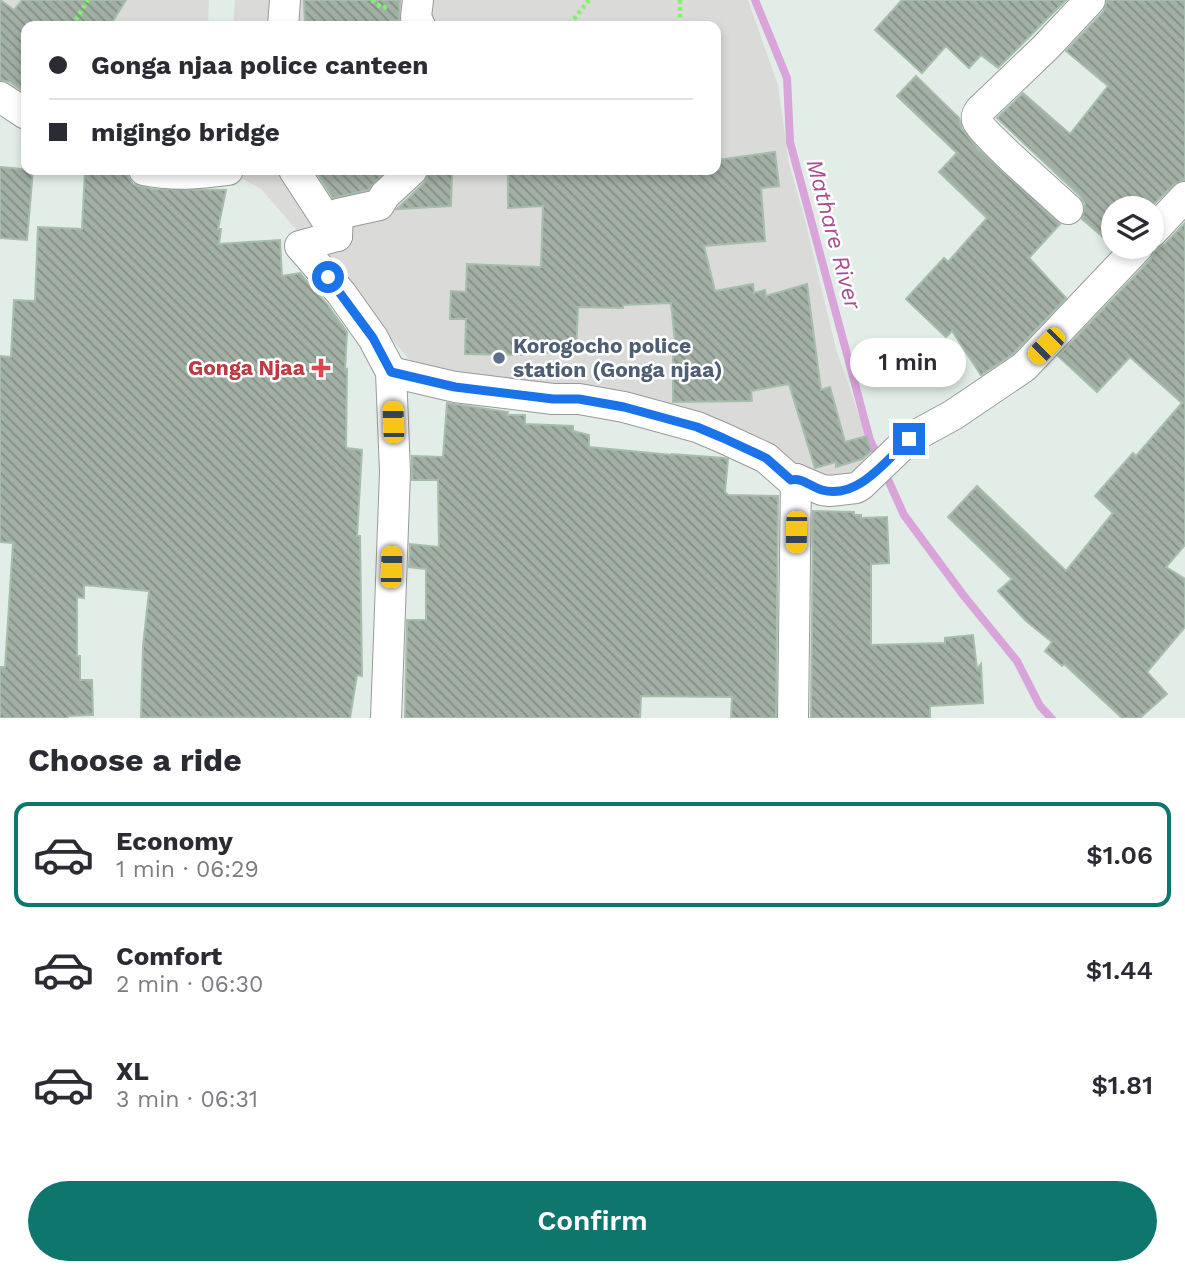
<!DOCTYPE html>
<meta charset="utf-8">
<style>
body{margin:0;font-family:"Work Sans",sans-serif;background:#f7f7f7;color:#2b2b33;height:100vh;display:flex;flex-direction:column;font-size:26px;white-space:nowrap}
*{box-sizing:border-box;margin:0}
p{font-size:23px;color:#7c7c81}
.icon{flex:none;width:38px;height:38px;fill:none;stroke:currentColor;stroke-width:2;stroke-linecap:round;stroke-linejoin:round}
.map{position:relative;height:718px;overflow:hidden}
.drawer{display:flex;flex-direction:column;background:#fff;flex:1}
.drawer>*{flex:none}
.top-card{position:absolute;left:21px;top:21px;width:700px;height:154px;border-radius:14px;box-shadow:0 4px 10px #0003;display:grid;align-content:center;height:154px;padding:0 28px;background:#fff}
.buttons{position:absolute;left:1101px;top:196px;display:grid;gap:14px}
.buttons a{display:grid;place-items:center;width:63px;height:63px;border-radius:50%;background:#fff;box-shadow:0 4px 10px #0003;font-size:35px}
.end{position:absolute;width:32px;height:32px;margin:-16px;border:9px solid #1a73e8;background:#fff;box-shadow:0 0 0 4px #fff}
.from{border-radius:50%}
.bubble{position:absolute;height:49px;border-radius:24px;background:#fff;box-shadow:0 4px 10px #0003;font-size:23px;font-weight:600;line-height:49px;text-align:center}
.car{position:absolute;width:21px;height:42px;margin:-21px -10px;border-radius:9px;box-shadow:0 0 5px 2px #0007;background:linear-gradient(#f5c518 24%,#345 0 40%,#f5c518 0 76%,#345 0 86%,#f5c518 0)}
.top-card b{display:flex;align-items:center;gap:24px;height:66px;font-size:26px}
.top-card b+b{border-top:2px solid #e1e1e2}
.top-card i{width:18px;height:18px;background:#2b2b33}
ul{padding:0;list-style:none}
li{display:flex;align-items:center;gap:21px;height:105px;margin:0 14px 10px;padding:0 14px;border:4px solid transparent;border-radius:14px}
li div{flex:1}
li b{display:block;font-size:26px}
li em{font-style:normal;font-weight:600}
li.active{border-color:#0f766e}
li>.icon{width:63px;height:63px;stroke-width:1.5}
h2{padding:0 28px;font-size:32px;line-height:84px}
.button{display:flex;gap:14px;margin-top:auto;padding:14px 28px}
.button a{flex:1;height:80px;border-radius:42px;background:#0f766e;color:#fff;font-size:28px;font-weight:600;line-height:80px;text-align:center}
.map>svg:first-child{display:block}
.residential{fill:#dadad9}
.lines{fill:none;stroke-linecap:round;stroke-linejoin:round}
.stream{stroke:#d9a4da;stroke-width:8}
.building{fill:url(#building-back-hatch);stroke:#a5beab;stroke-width:2}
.minor-casing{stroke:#999;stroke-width:32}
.path{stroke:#7ff46d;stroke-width:4.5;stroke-dasharray:3.5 3.5;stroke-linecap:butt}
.minor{stroke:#fff;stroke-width:30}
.route{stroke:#1a73e8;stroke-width:9}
.service-dot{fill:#5c6f8a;stroke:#fff;stroke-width:2.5}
.health-dot{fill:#e0444e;stroke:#fff;stroke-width:2.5}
.labels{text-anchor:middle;stroke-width:5;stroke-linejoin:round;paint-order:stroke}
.service-label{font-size:21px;font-weight:bold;fill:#4e5e75;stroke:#fff;text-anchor:start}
.health-label{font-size:21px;font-weight:bold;fill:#be3a42;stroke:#fff;text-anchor:end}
.water-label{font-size:23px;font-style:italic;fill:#a84d8f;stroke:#fff}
</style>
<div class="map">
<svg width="1185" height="719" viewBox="0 0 1185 719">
<defs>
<pattern id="building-back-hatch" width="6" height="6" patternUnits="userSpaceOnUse" patternTransform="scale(1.75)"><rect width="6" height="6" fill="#a2afa5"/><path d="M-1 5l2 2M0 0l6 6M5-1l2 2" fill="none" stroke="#838e86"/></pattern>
</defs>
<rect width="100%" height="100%" fill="#e2ede7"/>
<g class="residential">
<polygon points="0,0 209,0 208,26 26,26 26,111 0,97"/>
<polygon points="235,0 748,0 778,85 789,164 805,220 836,349 881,478 823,487 713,426 416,367 261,189 227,170 716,170 716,26 233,26"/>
</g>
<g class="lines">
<g class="stream">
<polyline points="755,0 787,78 790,142 870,440 880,461"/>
<polyline points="885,473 904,515 964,596 1017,661 1040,706 1052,719"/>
</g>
</g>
<g class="building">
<polygon points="0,0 14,10 22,0 126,0 110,26 26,26 26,93 10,82 0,80"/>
<polygon points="304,0 400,0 399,20 390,21 390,26 305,26"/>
<polygon points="902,0 1066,0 998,68 981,55 969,68 946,46 922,73 875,30"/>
<polygon points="1107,0 1185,0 1185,180 1173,185 1150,208 1113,208 1113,248 1110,243 1082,219 1085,204 1080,196 997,118 1023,93 1070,134 1108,86 1066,51 1103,12"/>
<polygon points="916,76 959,118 962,129 978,149 1060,224 1029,258 1066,298 1013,354 981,375 952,331 946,337 906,299 944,258 948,262 987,218 939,172 957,153 897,96"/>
<polygon points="775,152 779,186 761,188 765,241 704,246 715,291 753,284 754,293 765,290 766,296 807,284 821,390 830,387 845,442 867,436 871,451 862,459 836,467 836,462 815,468 789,384 751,391 752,401 673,402 673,352 676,352 671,303 623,305 623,308 578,307 576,353 523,353 523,355 465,354 466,319 450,319 451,291 466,292 467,264 541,267 543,206 508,208 508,170 716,170 716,160"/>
<polygon points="0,167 33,170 27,240 0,238"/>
<polygon points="85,170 127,170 128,177 133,184 152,189 226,190 218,229 221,229 219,244 280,240 282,276 300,273 327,304 347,332 345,370 347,369 346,448 362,450 357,536 360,536 362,676 357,675 350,718 141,717 143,646 149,591 84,585 84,598 77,597 77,656 80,656 80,680 92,680 93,715 68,716 68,718 0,718 0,667 5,667 13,543 0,542 0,356 11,357 14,300 35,301 38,227 82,229"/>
<polygon points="315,170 387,170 368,190 333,198"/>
<polygon points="429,173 452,173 451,206 397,209 424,183"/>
<polygon points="1185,223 1185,545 1166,567 1185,579 1185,627 1147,672 1167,694 1140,718 1122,718 1064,664 1062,666 1045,651 1052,642 1026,621 998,591 1012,579 948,517 977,486 1066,571 1113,513 1095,496 1133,453 1136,456 1182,403 1130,357 1097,392 1058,356 1151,259 1155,249 1165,244"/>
<polygon points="447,403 508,412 507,415 525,415 525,424 573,426 573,431 589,435 589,447 672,455 672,454 724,458 728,459 725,492 728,495 778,496 776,718 731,718 732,697 641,696 640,718 405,718 407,620 426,620 426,569 409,567 410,544 439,547 438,480 412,480 412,456 443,457"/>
<polygon points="813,511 854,512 854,515 861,515 861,518 887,517 889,563 871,564 871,645 945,643 945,638 973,635 977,669 981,664 983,703 930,706 930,718 811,718"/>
</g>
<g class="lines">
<defs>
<g id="minor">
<polyline points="418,0 416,17 420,26"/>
<polyline points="283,26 285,0"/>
<polyline points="0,97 26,114"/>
<path d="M144,170C172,176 199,174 228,170"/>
<polyline points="294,170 337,236"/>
<path d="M1068,209C1054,196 980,132 977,120C976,116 977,114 980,110L1045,48L1090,0"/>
<polyline points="1152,232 1185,197"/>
<polyline points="337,236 300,246 341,293 373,338 391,372 395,472 386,719"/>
<polyline points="337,236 338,214 379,205 385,195 412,170"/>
<polyline points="391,372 455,387 553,399 579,399 624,407 697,427 723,438 766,458 791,480 796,479 822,490 830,491 856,488 861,485 909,439 953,415 1024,367 1138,247"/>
<polyline points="793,719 796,479"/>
</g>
</defs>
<use href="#minor" class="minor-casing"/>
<g class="path">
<polyline points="372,0 382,8 388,7"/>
<polyline points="680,0 680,26"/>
<polyline points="72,26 88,0"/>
<polyline points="548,26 571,23 589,0"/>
</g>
<use href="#minor" class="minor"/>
</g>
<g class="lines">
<path class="route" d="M328,277L373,338L391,372L455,387L553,399H579L624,407L697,427L723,438L766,458L791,480C802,477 811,487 822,490C857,500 886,461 909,439"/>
</g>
<circle class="service-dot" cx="499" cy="358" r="7"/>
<path class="health-dot" d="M317.5 357.5h7v7h7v7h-7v7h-7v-7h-7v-7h7z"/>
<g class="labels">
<g class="service-label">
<text x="513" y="353">Korogocho police<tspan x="513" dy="24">station (Gonga njaa)</tspan></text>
</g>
<g class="health-label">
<text x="305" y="375">Gonga Njaa</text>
</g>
<g class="water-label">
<text transform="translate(834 234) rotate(75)" y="8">Mathare River</text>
</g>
</g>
</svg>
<div class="buttons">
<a><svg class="icon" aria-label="layers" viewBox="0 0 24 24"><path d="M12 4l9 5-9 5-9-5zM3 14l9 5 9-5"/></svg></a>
</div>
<i class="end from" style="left:328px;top:277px"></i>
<i class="end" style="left:909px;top:439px"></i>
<div class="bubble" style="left:850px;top:338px;width:116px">1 min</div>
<i class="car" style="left:1046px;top:346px;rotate:225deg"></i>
<i class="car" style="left:393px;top:422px;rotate:358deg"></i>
<i class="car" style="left:796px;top:532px;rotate:181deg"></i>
<i class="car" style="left:391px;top:567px;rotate:2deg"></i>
<div class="top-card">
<b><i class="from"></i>Gonga njaa police canteen</b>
<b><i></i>migingo bridge</b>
</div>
</div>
<section class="drawer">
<h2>Choose a ride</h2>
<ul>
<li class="active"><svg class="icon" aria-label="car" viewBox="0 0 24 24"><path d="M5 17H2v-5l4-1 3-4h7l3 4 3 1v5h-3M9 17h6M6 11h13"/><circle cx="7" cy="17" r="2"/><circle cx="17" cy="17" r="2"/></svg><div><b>Economy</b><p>1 min · 06:29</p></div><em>$1.06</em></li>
<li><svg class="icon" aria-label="car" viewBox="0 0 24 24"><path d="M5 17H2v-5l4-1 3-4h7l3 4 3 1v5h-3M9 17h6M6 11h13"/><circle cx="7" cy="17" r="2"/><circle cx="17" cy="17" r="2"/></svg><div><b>Comfort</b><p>2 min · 06:30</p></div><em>$1.44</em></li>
<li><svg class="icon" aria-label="car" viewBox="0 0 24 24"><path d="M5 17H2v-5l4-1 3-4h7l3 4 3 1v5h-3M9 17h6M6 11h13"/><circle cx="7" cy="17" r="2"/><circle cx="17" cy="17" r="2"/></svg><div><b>XL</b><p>3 min · 06:31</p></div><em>$1.81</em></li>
</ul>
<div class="button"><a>Confirm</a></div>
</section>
